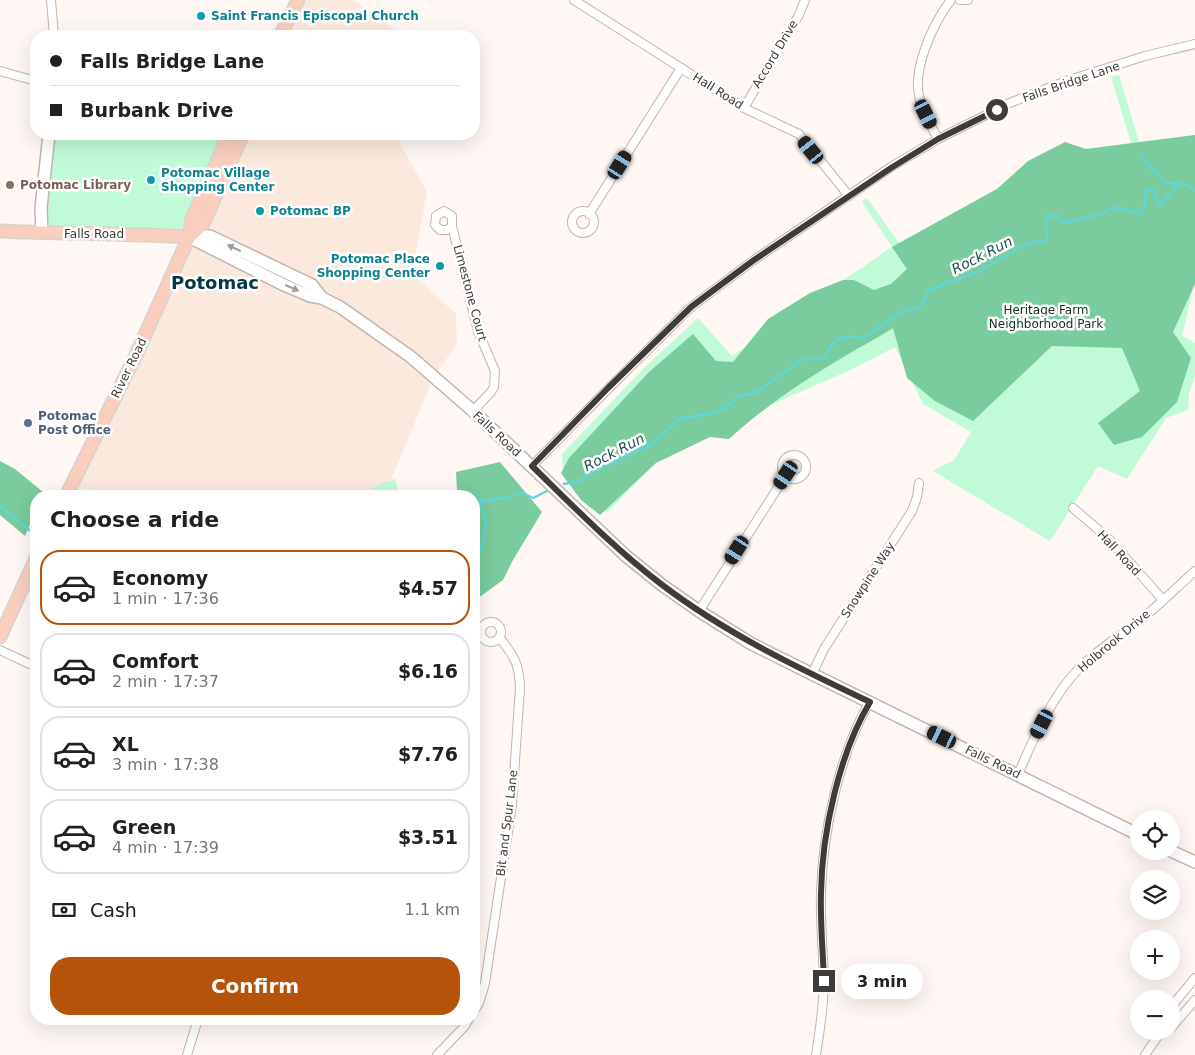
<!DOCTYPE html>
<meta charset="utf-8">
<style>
body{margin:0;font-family:"DejaVu Sans",sans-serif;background:#f2f2f2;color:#202124;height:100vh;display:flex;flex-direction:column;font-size:19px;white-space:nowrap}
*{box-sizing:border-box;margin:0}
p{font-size:16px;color:#757577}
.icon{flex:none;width:28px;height:28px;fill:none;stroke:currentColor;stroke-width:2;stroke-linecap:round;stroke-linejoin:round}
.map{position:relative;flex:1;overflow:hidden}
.sheet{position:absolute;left:30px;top:490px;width:450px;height:535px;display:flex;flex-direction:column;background:#fff;border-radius:20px;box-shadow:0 5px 20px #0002}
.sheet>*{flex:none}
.hud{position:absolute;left:30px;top:30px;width:450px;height:110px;border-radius:20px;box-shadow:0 5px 20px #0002;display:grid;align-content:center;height:110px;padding:0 20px;background:#fff}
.buttons{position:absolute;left:1130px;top:810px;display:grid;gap:10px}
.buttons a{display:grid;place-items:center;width:50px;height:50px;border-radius:50%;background:#fff;box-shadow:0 5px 20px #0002;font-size:25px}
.end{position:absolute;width:22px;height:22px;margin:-11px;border:6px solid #3f3b38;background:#fff;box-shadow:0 0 0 2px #fff}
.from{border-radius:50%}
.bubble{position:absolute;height:35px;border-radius:18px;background:#fff;box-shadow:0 5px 20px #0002;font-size:16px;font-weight:800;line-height:35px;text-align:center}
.car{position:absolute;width:15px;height:30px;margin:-15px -8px;border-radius:6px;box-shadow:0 0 4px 1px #0007;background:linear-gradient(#222 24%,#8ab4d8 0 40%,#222 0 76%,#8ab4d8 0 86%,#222 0)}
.hud b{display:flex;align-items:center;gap:18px;height:48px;font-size:19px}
.hud b+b{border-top:1px solid #e0e0e0}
.hud i{width:12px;height:12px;background:#202124}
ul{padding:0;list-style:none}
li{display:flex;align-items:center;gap:15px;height:75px;margin:0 10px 8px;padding:0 10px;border:2px solid #e0e0e0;border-radius:20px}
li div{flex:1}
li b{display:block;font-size:19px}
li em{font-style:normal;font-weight:800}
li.selected{border-color:#b45309}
li>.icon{width:45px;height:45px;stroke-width:1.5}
h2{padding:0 20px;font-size:22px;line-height:60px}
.pay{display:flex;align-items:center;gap:12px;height:55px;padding:0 20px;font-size:19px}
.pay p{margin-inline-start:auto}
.button{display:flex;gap:10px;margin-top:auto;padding:10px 20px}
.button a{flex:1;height:58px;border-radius:20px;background:#b45309;color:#fff;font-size:20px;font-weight:800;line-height:58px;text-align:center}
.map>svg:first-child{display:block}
.built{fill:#fce9de}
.green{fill:#c1fad7}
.forest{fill:#7acb9d}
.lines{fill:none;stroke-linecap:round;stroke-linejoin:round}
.stream{stroke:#61d6d9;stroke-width:2.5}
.street-casing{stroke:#c0b5ae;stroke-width:10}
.secondary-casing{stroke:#c0b5ae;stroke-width:14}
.primary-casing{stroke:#d5d4d3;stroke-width:15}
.street{stroke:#fff;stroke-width:8}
.secondary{stroke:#fff;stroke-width:11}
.primary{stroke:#f9cebe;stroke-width:12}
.oneway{fill:#9f9d9c}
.route{stroke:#3f3b38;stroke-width:6}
.culture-dot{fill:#0f9aa8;stroke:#fff;stroke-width:2}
.education-dot{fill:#8d6e63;stroke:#fff;stroke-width:2}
.service-dot{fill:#5c6f8a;stroke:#fff;stroke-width:2}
.labels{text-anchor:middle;stroke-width:5;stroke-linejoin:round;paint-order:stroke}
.culture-label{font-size:12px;font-weight:bold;fill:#0d838f;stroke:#fff;text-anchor:start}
.street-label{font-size:12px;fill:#3f3b38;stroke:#fff}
.education-label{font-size:12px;font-weight:bold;fill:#785e54;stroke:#fff;text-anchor:start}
.park-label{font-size:12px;fill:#0d311f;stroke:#fff}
.service-label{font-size:12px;font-weight:bold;fill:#4e5e75;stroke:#fff;text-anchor:start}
.water-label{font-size:14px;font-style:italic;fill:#1c5051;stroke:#fff}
.district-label{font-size:18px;font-weight:bold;fill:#03374a;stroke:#fff}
</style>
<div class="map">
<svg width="1195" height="1055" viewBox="0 0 1195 1055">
<rect width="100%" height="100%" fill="#fef7f3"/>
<g class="built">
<polygon points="298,0 353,0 404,36 280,36"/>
<polygon points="241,134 395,134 427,192 412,273 456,314 457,344 434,377 384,496 65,496"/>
</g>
<g class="green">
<polygon points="1119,75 1139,142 1195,135 1195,279 1182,336 1195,343 1195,376 1189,393 1188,410 1166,418 1127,479 1098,466 1050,541 933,471 954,460 971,432 923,404 895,347 848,371 668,450 607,513 563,469 562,454 645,367 698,318 732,356 892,247 862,202 867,198 899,243 1061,153 1131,143 1111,77"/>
<polygon points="49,134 241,134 189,237 42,233"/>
<polygon points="395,479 399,495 421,492 457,492 452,496 357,496 376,486"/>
</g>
<g class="forest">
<path d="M1195,135V284L1173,332L1191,358L1177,402L1142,437L1114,445L1098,423L1140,391L1122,348L1052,346L973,421L935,401L907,378L893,328C876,339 858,348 840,359C801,382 762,409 729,439L710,437L656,463L600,515L581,500L561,473L569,458L649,372L693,334L716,361L733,362L768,319L810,293L843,280H854L874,290L891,284L907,269L892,247L997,189L1028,161L1065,142L1086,149Z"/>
<polygon points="0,461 15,469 43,492 42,496 36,496 36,509 25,536 0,515"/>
<polygon points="500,462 542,512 513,560 503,580 474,601 474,496 452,496 457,492 456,472"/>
</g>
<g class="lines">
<g class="stream">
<polyline points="1140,155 1154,172 1160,175 1164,182 1178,184"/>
<path d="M564,484L579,481L591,473L653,443L681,418L708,414L726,408L737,397L757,392L804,358H825C834,336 842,334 864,338L900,313L920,307L929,290L980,271L1020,247L1047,239L1046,216H1058L1064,223L1101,214L1117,207L1141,214L1145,204L1146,190H1153L1158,204L1161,205C1172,193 1176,173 1195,191"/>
<polyline points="474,502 511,497 521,492 533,498 547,491"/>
<polyline points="0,506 29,530"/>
<polyline points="478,555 484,538 486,521 480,504 484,500"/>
</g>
<defs>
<g id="street">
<polyline points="51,0 54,36"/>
<polyline points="574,0 744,108 799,134 849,196"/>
<polyline points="960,0 968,0"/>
<polyline points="0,71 36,81"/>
<polyline points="744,108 799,15 805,0"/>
<path d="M938,139C932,127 923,114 920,100C911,71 933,23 951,0"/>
<circle cx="583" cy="222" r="11"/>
<polyline points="589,214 681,68"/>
<polyline points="452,226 447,230 440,230 435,225 436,216 444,211 452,216 452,226 478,331 495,371 494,387 491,392 473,411"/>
<circle cx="794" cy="467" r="12"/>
<polyline points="532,466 609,388 691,307 754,260 891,167 938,139 1012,102 1069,80 1145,56 1195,44"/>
<polyline points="1073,508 1109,539 1163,600"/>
<polyline points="699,611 786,475"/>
<circle cx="491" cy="632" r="10"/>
<polyline points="0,650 36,667"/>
<polyline points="812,674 824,649 912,511 917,497 919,483"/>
<path d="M1018,775C1031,743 1051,700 1073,675C1091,654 1116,639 1138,622C1158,606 1176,588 1195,571"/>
<polyline points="1171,1007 1195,978"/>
<path d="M474,1011L479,1003L485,983L512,805L520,688C519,663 515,658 500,638"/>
<polyline points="1171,1028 1195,1000"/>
<polyline points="187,1055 198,1019"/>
<polyline points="437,1055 464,1027 469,1019"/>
<path d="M816,1055C820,1030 824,1005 824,979C823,950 820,921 821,892C823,830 839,755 870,701"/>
<polyline points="1145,1055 1158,1036 1166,1031"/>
</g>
<g id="secondary">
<polyline points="42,233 41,208 49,134"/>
<polyline points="189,237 284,285 310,296 322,298 340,307 411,357 473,411 626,556 662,585 699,611 750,643 812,674 1139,835"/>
<polyline points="189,237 210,236 312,285 322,298"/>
<polyline points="1171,851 1195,862"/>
</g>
<g id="primary">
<polyline points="280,36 298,0"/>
<path d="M0,231C63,234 126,233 189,237"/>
<polyline points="189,237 203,224 243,134"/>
<polyline points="66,496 135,357 189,237 192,219 229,134"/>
<polyline points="0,637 36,558"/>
</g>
</defs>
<use href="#street" class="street-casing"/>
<use href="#secondary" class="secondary-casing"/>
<use href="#primary" class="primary-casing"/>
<use href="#street" class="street"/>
<use href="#secondary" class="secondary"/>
<use href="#primary" class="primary"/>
</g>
<defs><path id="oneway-solid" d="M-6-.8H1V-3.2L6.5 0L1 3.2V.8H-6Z" transform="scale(1.25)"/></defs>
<g class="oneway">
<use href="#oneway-solid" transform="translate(234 248) rotate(-155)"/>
<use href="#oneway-solid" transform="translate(292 288) rotate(24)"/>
</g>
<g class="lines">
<path class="route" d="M824,981C823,952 820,922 821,893C822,832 839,754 870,702C798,668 725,633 661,584C615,549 574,507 532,466L608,388L691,307L707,295L754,260L891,168L938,139L997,110"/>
</g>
<g class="culture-dot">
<circle cx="201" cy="16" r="5"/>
<circle cx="151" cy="180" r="5"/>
<circle cx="260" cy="211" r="5"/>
<circle cx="440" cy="266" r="5"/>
</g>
<circle class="education-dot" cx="10" cy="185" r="5"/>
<circle class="service-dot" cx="28" cy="423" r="5"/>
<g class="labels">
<g class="culture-label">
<text x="211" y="20">Saint Francis Episcopal Church</text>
<text x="161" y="177">Potomac Village<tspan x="161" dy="14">Shopping Center</tspan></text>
<text x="270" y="215">Potomac BP</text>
<text x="430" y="263" text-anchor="end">Potomac Place<tspan x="430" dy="14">Shopping Center</tspan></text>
</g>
<g class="street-label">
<text transform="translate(775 54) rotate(-59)" y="4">Accord Drive</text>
<text transform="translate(1071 82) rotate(-19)" y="4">Falls Bridge Lane</text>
<text transform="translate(718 91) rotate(32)" y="4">Hall Road</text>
<text x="94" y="238">Falls Road</text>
<text transform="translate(470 293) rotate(75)" y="4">Limestone Court</text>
<text transform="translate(129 368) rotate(-64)" y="4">River Road</text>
<text transform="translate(497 434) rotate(43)" y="4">Falls Road</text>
<text transform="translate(1119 553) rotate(47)" y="4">Hall Road</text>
<text transform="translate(868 580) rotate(-57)" y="4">Snowpine Way</text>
<text transform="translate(1114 641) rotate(-40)" y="4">Holbrook Drive</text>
<text transform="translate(993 762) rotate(26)" y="4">Falls Road</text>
<text transform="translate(507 823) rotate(-83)" y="4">Bit and Spur Lane</text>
</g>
<g class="education-label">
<text x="20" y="189">Potomac Library</text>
</g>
<g class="park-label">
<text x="1046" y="314">Heritage Farm<tspan x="1046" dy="14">Neighborhood Park</tspan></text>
</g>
<g class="service-label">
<text x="38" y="420">Potomac<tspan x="38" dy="14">Post Office</tspan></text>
</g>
<g class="water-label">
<text transform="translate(982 255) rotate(-27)" y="5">Rock Run</text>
<text transform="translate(614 452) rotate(-27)" y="5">Rock Run</text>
</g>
<g class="district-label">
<text x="215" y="289">Potomac</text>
</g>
</g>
</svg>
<div class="buttons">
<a><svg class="icon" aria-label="locate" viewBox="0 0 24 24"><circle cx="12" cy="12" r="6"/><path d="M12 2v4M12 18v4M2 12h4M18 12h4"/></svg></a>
<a><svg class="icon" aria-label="layers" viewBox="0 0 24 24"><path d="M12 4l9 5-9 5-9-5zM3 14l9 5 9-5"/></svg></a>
<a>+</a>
<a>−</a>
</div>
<i class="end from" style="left:997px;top:110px"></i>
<i class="end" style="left:824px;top:981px"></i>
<div class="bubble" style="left:841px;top:964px;width:82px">3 min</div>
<i class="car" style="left:926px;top:114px;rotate:154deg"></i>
<i class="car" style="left:811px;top:150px;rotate:321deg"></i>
<i class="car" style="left:620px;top:165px;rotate:32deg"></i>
<i class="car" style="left:786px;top:475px;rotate:213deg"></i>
<i class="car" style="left:737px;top:550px;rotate:212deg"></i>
<i class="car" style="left:1042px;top:724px;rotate:207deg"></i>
<i class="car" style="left:942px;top:737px;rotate:296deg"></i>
<div class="hud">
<b><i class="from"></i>Falls Bridge Lane</b>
<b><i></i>Burbank Drive</b>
</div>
<section class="sheet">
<h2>Choose a ride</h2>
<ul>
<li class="selected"><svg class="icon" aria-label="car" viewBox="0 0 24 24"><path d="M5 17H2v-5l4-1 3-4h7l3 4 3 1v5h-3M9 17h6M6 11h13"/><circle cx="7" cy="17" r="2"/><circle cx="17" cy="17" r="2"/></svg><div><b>Economy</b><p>1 min · 17:36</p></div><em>$4.57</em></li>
<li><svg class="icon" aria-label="car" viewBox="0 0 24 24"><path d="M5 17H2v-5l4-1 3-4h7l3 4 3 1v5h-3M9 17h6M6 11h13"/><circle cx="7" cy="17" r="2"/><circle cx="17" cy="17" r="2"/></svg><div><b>Comfort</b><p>2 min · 17:37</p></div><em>$6.16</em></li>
<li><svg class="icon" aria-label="car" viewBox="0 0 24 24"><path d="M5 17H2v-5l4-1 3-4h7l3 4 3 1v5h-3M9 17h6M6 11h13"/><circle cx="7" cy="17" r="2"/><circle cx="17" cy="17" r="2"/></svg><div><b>XL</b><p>3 min · 17:38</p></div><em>$7.76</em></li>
<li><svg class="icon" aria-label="car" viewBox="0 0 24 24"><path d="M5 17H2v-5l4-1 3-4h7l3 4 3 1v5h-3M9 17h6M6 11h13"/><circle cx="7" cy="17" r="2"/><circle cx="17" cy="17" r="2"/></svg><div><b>Green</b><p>4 min · 17:39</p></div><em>$3.51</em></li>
</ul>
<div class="pay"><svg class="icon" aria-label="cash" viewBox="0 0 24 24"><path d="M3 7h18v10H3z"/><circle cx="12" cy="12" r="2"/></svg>Cash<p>1.1 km</p></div>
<div class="button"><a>Confirm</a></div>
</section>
</div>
